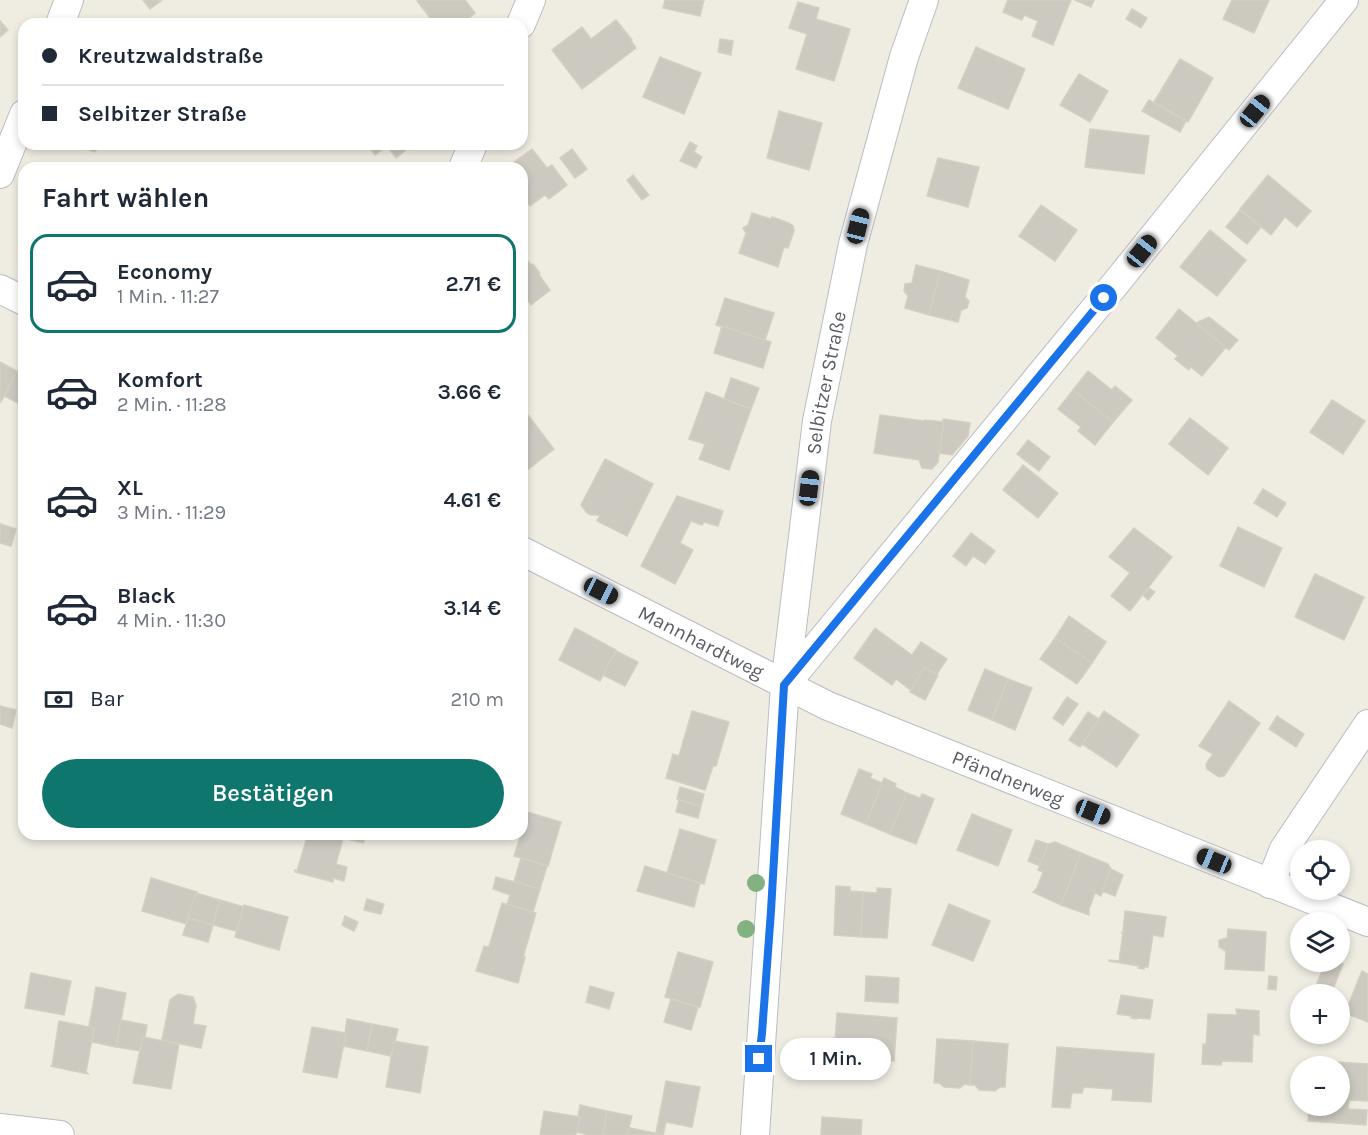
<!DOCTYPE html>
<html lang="de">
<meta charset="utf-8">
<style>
body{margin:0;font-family:Karla,sans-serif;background:#f6f6f7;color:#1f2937;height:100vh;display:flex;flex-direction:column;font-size:22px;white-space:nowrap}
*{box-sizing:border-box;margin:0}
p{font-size:20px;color:#747a83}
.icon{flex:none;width:33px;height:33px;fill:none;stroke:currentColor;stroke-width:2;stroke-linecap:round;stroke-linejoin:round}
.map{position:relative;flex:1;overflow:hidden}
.panel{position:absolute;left:18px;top:162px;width:510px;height:678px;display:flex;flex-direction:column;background:#fff;border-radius:18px;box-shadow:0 3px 9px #0003}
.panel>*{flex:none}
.banner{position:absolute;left:18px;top:18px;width:510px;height:132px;border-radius:18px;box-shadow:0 3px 9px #0003;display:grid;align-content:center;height:132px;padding:0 24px;background:#fff}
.controls{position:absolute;left:1290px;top:840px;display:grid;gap:12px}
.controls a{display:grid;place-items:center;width:60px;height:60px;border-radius:50%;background:#fff;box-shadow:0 3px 9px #0003;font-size:30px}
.end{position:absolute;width:27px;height:27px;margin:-14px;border:8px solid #1a73e8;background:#fff;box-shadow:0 0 0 3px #fff}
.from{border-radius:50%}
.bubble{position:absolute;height:42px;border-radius:21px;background:#fff;box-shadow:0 3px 9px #0003;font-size:20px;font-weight:600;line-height:42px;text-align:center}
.car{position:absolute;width:18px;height:36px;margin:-18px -9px;border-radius:8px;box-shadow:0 0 4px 2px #0007;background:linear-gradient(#222 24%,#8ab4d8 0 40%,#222 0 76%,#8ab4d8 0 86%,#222 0)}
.banner b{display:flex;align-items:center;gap:21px;height:57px;font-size:22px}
.banner b+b{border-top:2px solid #e0e1e3}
.banner i{width:15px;height:15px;background:#1f2937}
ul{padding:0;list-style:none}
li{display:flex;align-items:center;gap:18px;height:99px;margin:0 12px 9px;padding:0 12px;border:3px solid transparent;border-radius:18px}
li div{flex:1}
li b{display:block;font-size:22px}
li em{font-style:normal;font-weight:600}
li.on{border-color:#0f766e}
li>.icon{width:54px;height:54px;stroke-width:1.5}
h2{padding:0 24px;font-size:27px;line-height:72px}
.pay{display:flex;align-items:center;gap:15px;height:66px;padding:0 24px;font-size:22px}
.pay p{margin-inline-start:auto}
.cta{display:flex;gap:12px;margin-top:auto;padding:12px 24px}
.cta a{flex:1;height:69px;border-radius:36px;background:#0f766e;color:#fff;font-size:24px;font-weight:600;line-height:69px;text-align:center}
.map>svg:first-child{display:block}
.building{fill:#ccc9c1;stroke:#d4cfbf;stroke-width:1.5}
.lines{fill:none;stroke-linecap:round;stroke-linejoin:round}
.street-casing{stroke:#babcc2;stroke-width:30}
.street{stroke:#fff;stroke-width:28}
.tree{fill:#83b282}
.route{stroke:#1a73e8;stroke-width:8}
.labels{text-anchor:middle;stroke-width:6;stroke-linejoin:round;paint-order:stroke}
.street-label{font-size:20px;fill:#5a5e64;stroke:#fff}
</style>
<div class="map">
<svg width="1368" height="1135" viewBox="0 0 1368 1135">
<rect width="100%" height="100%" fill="#efede2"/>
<g class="building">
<polygon points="143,0 162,0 150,9"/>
<polygon points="419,0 465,0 475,13 461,24 435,24 417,1"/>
<polygon points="665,0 704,0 700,16 663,8"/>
<polygon points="1008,0 1071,0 1053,45 1032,36 1038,21 1024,15 1022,20 1003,12"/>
<polygon points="1075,0 1094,0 1091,7"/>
<polygon points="1232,0 1269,0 1254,33 1223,19"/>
<polygon points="798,2 819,8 816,19 850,29 834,81 796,69 807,34 789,28"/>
<polygon points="1132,9 1147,18 1141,28 1126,19"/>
<polygon points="616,20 632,40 631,41 636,48 582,89 552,50 582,27 591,39"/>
<polygon points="0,21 8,30 0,37"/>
<polygon points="720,39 733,41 731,55 718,52"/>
<polygon points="976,47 1025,69 1008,109 958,88"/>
<polygon points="660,57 701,73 684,114 643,97"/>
<polygon points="1180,59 1213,78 1188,122 1154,102"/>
<polygon points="1079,74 1108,91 1090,122 1060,105"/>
<polygon points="1149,100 1186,121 1180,132 1142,111"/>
<polygon points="779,111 822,123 809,170 767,158"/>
<polygon points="1090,129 1149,136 1144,174 1085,167"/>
<polygon points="690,142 697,146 694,152 702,157 696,168 680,161"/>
<polygon points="77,144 105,144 94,152"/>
<polygon points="367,144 413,144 396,158 387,146 375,155"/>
<polygon points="532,149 547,168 552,165 567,185 549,199 545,195 530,206 522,196 522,168 506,168"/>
<polygon points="572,149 587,169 575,178 560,158"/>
<polygon points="938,158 979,167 968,207 927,196"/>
<polygon points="633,175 649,195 642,200 627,180"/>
<polygon points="1268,175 1311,211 1297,227 1285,217 1271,235 1240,209"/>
<polygon points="1041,205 1077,230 1055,261 1019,236"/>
<polygon points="1240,210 1261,227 1247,244 1226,227"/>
<polygon points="752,213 771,219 772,217 789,223 793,226 794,231 788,248 784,247 778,267 739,253 746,233 743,228 748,225"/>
<polygon points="1210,230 1246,260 1217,296 1180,267"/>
<polygon points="522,259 527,260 531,265 533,264 540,273 539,275 550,290 531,305 525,297 522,299"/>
<polygon points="916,265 940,271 929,315 905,308 908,296 904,291 905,284 912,283"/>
<polygon points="940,271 969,280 965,297 969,301 967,308 961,310 958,322 929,315"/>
<polygon points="725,298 774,313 765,340 716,325"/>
<polygon points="1179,309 1226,347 1202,376 1191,367 1189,370 1175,359 1178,356 1156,338"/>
<polygon points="1209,317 1238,340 1229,350 1196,323"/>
<polygon points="722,326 771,342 763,368 714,353"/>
<polygon points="0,362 17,371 1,402 0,402"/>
<polygon points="1088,371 1112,390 1115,386 1132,400 1113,422 1073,390"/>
<polygon points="17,372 24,376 24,406 4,396"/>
<polygon points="731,378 759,388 751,409 724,399"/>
<polygon points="1073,390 1113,422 1095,445 1078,431 1081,427 1058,409"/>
<polygon points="706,392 751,409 729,470 699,459 705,444 689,439"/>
<polygon points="1332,400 1365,421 1343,454 1310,432"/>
<polygon points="524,410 554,449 522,474 522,411"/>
<polygon points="880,415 924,421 925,420 944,422 938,462 932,469 922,468 919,460 874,453"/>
<polygon points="1190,418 1228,448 1208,475 1169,444"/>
<polygon points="943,419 970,423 968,436 952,455 939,453 944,422 943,422"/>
<polygon points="1028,440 1050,457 1039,471 1017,454"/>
<polygon points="605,459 653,484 627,536 597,521 600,515 591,515 587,513 581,505"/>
<polygon points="1023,465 1058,493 1038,518 1003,490"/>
<polygon points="1263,489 1286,503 1277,517 1254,503"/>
<polygon points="677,496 723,511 718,526 704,522 702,525 691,521 680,543 693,550 675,584 641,566"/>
<polygon points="0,524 16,529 11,546 0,543"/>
<polygon points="1238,527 1282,548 1264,587 1220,566"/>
<polygon points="1134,528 1172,557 1130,611 1111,596 1130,573 1109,557"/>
<polygon points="971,533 995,551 985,564 973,556 966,566 953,556"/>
<polygon points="1315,574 1364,597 1344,640 1295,617"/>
<polygon points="1149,588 1155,592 1148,600 1143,595"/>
<polygon points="1069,616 1106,642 1092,663 1055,638"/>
<polygon points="575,628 616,650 600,681 559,660"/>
<polygon points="875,628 912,655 921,642 947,659 937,674 924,667 912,691 896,679 892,685 854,658"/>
<polygon points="1055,638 1092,663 1077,684 1040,659"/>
<polygon points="616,651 638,662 625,686 603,675"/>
<polygon points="924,667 938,675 925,700 910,692"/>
<polygon points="985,669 1008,679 992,720 968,710"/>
<polygon points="1008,679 1032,688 1015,730 992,720"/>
<polygon points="1067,697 1078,704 1063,725 1053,718"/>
<polygon points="1229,701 1260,723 1224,776 1219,777 1207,769 1206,764 1213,754 1199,746"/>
<polygon points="0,706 16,710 12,728 0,724"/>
<polygon points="692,711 729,722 716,766 713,766 705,790 666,778 673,754 679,756"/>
<polygon points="1104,711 1139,735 1117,767 1082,744"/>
<polygon points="1088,712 1099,719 1080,747 1069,740"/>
<polygon points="1277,716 1304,734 1296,747 1269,729"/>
<polygon points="859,769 872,774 870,778 882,783 866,824 841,814"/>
<polygon points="884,778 896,784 895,787 907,793 890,834 866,824"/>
<polygon points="680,787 704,794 701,806 677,799"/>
<polygon points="907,793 920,798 922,794 934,799 916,844 890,834"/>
<polygon points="679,800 701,806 698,818 676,812"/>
<polygon points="527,812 561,822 548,866 514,856 521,834 522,834 522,829"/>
<polygon points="972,814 1012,830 998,866 957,850"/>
<polygon points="680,829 716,840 704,884 667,873"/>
<polygon points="308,834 363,834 362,838 365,839 363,843 343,838 336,864 347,867 344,881 333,878 333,882 295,872 295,870 297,871"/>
<polygon points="1036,840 1048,844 1040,866 1028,861"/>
<polygon points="1055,842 1081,853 1061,905 1033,892 1037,888 1043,872 1038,870 1048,844"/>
<polygon points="1081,853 1108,864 1111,869 1101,896 1095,893 1089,909 1089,915 1061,905"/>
<polygon points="521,858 547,866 540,889 514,882"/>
<polygon points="645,866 700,883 694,907 637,891"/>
<polygon points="1111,869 1123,875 1115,896 1102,891"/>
<polygon points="496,877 540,889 533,912 507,904 510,895 493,889"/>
<polygon points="151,878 197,892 187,924 142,911"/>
<polygon points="836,886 850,887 850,891 863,892 861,937 834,935"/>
<polygon points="877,888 891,889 887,938 861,937 863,892 877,893"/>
<polygon points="196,893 220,900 213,925 188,918"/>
<polygon points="367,899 384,904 381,914 364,910"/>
<polygon points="220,900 244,907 236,931 213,925"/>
<polygon points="502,903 536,913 523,957 525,957 518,983 476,971 484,946 489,947"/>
<polygon points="949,904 990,921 973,961 932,945"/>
<polygon points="244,905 288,917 279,950 235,937"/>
<polygon points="1125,911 1166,917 1163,937 1153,935 1148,967 1144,967 1144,969 1138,968 1139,966 1109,961 1109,960 1119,961 1123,933 1121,933 1123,932"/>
<polygon points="345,916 358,922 354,931 342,925"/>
<polygon points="188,918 213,925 208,942 183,935"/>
<polygon points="1228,929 1266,932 1264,971 1225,969 1226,951 1219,947 1219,940 1227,938"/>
<polygon points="678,952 713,962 700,1007 665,997"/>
<polygon points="1326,962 1337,962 1343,964 1333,989 1317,983"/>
<polygon points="1362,971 1368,974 1368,1022 1345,1013"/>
<polygon points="31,973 71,981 64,1015 25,1008"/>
<polygon points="866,976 899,978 898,1003 865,1001"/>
<polygon points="1269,976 1277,977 1276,990 1268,989"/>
<polygon points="590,986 614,993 609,1009 586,1002"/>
<polygon points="96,987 126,993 116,1047 92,1042 94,1028 89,1027"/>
<polygon points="178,994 193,997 196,1005 193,1024 206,1026 201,1048 162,1040 170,1000"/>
<polygon points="1121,995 1153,1000 1150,1019 1137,1018 1136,1019 1131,1018 1132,1016 1117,1014"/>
<polygon points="671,999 698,1007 691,1030 664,1022"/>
<polygon points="1236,1009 1259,1011 1259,1035 1253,1034 1252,1062 1222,1061 1221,1065 1202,1064 1203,1044 1206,1045 1208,1014 1237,1015"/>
<polygon points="837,1013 897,1018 894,1061 834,1057"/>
<polygon points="347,1019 372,1024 367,1051 343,1046"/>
<polygon points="121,1020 147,1025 145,1037 143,1037 140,1051 116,1047"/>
<polygon points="59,1021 94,1028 86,1072 88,1074 50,1066 52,1066"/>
<polygon points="372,1024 398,1029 391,1056 367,1051"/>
<polygon points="312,1027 346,1033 337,1078 303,1072"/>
<polygon points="143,1037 179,1044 171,1089 133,1083"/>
<polygon points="937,1039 973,1041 970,1085 965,1084 960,1088 944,1087 939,1083 934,1083"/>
<polygon points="394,1041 428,1047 420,1093 386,1087"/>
<polygon points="973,1041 1008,1044 1005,1087 1000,1087 995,1091 979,1090 975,1085 970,1085"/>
<polygon points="1057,1047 1154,1054 1151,1102 1112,1100 1113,1089 1084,1087 1082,1093 1072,1093 1070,1108 1052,1107"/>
<polygon points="1305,1060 1368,1064 1368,1101 1349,1100 1348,1109 1367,1110 1366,1125 1308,1121 1309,1106 1340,1106 1340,1066 1305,1066"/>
<polygon points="666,1081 700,1087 692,1127 666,1122 663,1135 656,1133"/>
<polygon points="580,1105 607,1111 603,1135 589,1135 577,1132 580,1117 578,1117"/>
<polygon points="544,1111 580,1117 576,1135 540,1135"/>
<polygon points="607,1111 632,1116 627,1135 603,1135"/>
<polygon points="822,1117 862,1120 861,1135 821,1135"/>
<polygon points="629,1128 630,1128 664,1135 627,1135"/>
</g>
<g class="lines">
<defs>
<g id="street">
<polyline points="60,24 69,0"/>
<polyline points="521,24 531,0"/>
<polyline points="463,168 473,144"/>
<polyline points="0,174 24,114"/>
<polyline points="0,289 24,301"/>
<path id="s1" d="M522,551L828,706L1368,922"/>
<polyline points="785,685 1116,283 1344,0"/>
<polyline points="1270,884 1284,849 1368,724"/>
<polyline points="0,1128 60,1135"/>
<path id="s2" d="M755,1135L785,685L817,421L853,244L904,57L924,0"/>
</g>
</defs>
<use href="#street" class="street-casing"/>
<use href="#street" class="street"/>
</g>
<g class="tree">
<circle cx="756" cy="883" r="9"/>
<circle cx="746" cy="929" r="9"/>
</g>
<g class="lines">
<polyline class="route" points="759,1059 762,1033 771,911 784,685 1104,298"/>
</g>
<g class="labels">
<g class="street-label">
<text dy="7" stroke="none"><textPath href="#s2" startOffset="756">Selbitzer Straße</textPath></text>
<text dy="7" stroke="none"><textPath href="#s1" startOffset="201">Mannhardtweg</textPath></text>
<text dy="7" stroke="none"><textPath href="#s1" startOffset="537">Pfändnerweg</textPath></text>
</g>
</g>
</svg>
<div class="controls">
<a><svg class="icon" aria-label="locate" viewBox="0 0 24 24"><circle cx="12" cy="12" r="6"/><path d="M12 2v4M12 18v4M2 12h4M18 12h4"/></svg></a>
<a><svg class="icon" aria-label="layers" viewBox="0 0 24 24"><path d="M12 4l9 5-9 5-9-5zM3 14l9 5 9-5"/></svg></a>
<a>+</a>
<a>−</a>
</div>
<i class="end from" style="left:1104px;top:298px"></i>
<i class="end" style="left:759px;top:1059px"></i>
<div class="bubble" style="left:780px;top:1038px;width:111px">1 Min.</div>
<i class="car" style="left:1255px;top:111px;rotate:39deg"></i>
<i class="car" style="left:858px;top:226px;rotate:14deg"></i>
<i class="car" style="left:1142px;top:251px;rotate:39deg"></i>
<i class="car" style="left:809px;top:488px;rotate:7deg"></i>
<i class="car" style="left:601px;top:591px;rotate:117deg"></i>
<i class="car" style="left:1093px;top:812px;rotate:112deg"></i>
<i class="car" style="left:1214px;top:861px;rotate:292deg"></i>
<div class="banner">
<b><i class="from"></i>Kreutzwaldstraße</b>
<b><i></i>Selbitzer Straße</b>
</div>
<section class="panel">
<h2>Fahrt wählen</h2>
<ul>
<li class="on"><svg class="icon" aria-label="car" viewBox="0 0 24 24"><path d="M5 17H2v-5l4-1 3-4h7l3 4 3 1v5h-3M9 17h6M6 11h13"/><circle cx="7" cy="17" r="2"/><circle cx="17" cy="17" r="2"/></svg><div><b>Economy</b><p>1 Min. · 11:27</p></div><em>2.71 €</em></li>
<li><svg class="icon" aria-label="car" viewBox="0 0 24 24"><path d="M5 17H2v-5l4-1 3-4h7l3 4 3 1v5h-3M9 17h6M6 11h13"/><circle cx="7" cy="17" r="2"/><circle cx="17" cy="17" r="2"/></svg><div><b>Komfort</b><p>2 Min. · 11:28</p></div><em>3.66 €</em></li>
<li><svg class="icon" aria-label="car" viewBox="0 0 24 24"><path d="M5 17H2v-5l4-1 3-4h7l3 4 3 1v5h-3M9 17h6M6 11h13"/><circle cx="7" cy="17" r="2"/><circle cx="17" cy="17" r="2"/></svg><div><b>XL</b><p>3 Min. · 11:29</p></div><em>4.61 €</em></li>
<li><svg class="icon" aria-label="car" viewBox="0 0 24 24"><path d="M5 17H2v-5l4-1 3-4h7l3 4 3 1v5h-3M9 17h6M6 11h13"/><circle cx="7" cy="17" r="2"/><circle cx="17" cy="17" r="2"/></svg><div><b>Black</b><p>4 Min. · 11:30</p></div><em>3.14 €</em></li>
</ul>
<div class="pay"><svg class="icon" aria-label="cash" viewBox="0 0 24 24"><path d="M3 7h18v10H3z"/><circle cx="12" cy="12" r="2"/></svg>Bar<p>210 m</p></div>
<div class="cta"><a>Bestätigen</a></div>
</section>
</div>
